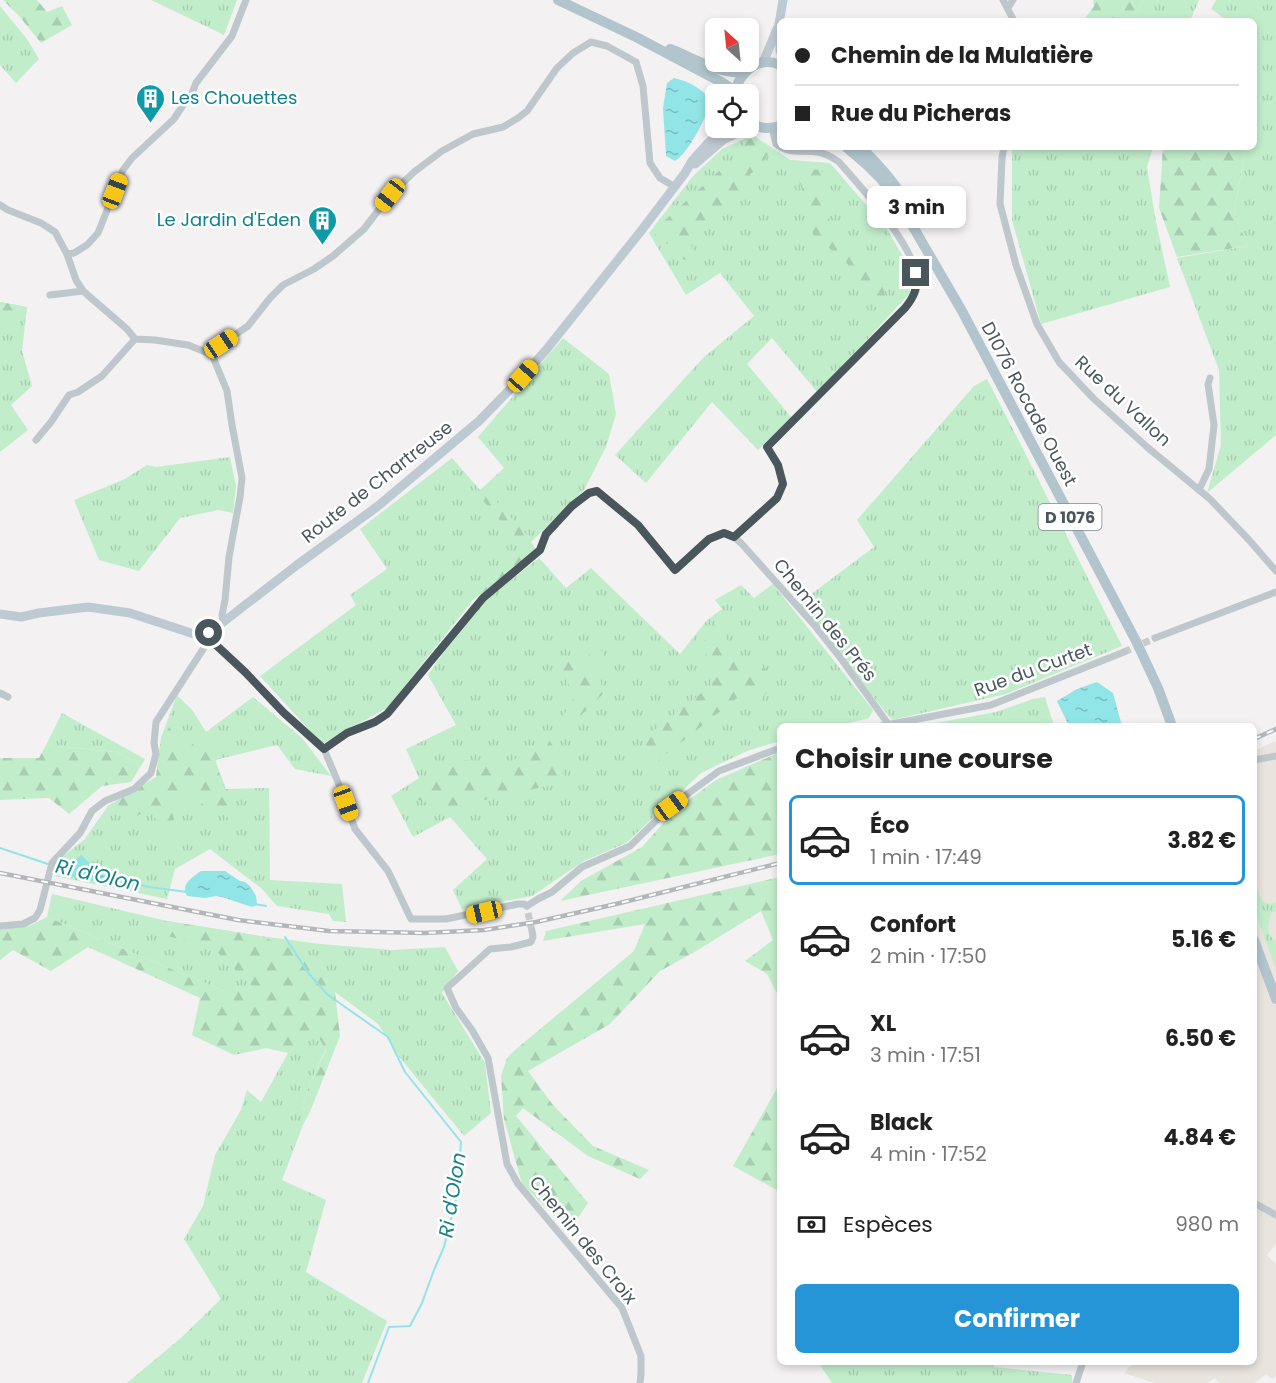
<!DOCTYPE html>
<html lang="fr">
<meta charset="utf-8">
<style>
body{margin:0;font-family:Poppins,sans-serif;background:#f2f2f2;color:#222;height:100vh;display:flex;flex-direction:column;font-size:22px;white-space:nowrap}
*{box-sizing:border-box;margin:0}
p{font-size:20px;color:#767676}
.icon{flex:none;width:33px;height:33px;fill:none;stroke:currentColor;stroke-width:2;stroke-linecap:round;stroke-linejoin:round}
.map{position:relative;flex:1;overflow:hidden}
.sheet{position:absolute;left:777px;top:723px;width:480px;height:642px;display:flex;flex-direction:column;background:#fff;border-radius:9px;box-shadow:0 3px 9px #0003}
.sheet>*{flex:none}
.top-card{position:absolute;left:777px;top:18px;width:480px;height:132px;border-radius:9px;box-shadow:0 3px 9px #0003;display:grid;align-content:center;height:132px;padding:0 18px;background:#fff}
.needle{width:39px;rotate:333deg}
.buttons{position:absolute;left:705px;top:18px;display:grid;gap:12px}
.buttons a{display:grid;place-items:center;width:54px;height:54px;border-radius:9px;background:#fff;box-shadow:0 3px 9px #0003;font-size:30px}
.end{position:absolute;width:27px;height:27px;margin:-14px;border:8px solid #49575d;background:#fff;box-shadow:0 0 0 3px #fff}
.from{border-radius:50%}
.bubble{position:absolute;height:42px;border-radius:9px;background:#fff;box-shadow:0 3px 9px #0003;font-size:20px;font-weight:700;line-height:42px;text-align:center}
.car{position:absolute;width:18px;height:36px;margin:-18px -9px;border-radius:8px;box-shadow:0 0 4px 2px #0007;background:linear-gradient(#f5c518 24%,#345 0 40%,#f5c518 0 76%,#345 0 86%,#f5c518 0)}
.top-card b{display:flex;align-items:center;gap:21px;height:57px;font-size:22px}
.top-card b+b{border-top:2px solid #e0e0e0}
.top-card i{width:15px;height:15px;background:#222}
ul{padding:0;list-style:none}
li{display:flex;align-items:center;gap:18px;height:90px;margin:0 12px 9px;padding:0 6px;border:3px solid transparent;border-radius:9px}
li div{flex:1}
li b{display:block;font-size:22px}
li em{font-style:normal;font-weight:700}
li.selected{border-color:#2595d8}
li>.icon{width:54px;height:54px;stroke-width:1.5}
h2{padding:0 18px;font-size:27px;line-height:72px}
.pay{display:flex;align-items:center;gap:15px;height:66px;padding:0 18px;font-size:22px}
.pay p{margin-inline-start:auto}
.cta{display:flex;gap:12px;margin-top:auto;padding:12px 18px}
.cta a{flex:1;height:69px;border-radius:9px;background:#2595d8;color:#fff;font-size:24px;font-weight:700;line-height:69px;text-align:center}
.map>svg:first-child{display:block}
.commercial{fill:#e9e4de}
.grass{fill:url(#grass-tufts)}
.forest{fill:url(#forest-firs)}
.water{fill:url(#water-ripples)}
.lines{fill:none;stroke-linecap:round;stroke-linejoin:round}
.stream{stroke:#92e5e7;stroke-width:2}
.minor-tunnel{stroke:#c8cacc;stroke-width:7;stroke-dasharray:7 3.5;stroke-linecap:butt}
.minor{stroke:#bdc7cc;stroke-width:7}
.secondary{stroke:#becad1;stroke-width:9}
.primary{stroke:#b2c5cd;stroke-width:10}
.rail-casing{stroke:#b3b7ba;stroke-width:4.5}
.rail{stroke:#fff;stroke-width:2;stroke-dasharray:7;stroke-linecap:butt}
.route{stroke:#49575d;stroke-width:8}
.labels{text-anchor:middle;stroke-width:5;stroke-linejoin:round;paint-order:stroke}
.shield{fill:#fff;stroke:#80898e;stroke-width:1.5}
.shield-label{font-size:16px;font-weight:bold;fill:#49575d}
.culture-label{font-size:18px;fill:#0d838f;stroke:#fff;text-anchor:start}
.street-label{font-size:18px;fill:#49575d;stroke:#fff}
.water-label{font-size:20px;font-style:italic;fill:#158386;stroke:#fff}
</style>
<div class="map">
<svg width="1276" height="1383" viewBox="0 0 1276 1383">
<defs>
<pattern id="grass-tufts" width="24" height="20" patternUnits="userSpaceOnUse" patternTransform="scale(1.5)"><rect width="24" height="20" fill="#c2edcb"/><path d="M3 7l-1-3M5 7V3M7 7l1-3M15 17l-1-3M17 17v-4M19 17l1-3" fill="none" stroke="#a8cdb1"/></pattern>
<pattern id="forest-firs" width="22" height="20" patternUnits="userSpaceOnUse" patternTransform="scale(1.5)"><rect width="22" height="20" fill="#c2edcb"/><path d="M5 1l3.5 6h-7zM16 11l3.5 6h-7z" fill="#a8cdb1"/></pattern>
<pattern id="water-ripples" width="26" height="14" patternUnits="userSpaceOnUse" patternTransform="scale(1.5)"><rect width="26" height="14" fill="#92e5e7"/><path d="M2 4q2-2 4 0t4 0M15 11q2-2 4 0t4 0" fill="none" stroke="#79bcbe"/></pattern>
</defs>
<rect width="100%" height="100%" fill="#f3f1f1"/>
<polygon class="commercial" points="1276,741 1276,1244 1267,1255 1276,1264 1276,1376 1272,1379 1266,1374 1255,1383 1220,1383 1214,1378 1208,1383 1154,1383 1124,1373 1134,1362 1254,1362 1254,751"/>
<g class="grass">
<polygon points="151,0 237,0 224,35"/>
<polygon points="1143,0 1199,0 1190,21 1132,21"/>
<polygon points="1216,0 1276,0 1276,435 1207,493 1221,445 1219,370 1177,258 1248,246 1234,212 1246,147 1254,147 1254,21 1228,21 1211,9"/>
<polygon points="0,6 27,39 39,59 16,83 0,65"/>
<polygon points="753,135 790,160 830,163 887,229 909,267 910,293 818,393 772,338 747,364 792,418 758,450 712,402 646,483 615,455 704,357 754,316 720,273 686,295 649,233 693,176 722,149"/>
<polygon points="1012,147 1153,147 1147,167 1156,222 1170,287 1041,324 1012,220"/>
<polygon points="0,302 27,307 22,351 32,386 11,405 28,430 0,452"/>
<polygon points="563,338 609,374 616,414 606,447 584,490 531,542 536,550 473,600 387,708 322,744 260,676 356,605 350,595 387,569 360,529 452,458 480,490 504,468 478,437"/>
<polygon points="987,379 1022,447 1122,646 1006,694 892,720 798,604 874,547 857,520 974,386"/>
<polygon points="230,457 236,486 233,513 219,510 180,518 139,571 99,560 74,500 125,479 147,465 156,467"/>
<polygon points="539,558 566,588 591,568 680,654 707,620 722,609 715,600 741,585 754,598 773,584 873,710 869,718 838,726 780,726 780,741 747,751 701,773 626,843 584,861 532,896 462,909 453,890 487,859 450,817 413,837 391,796 419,778 406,749 456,725 428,675 472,611"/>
<polygon points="177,695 193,711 206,732 253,697 302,738 331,776 295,769 277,745 215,760 226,789 269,788 270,880 342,884 346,922 333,921 329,914 277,906 262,889 210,849 175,869 167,899 55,876 58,860 84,840 108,806 156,777 161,738"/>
<polygon points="1045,697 1054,726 920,726 996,712 1033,699"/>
<polygon points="62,713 145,759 141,766 117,752 46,745"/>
<path d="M1254,879L1262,901L1270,904L1276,902V911L1271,913C1268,924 1265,934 1276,941V969L1254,909Z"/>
<polygon points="52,894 167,921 260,936 321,944 391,950 445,947 458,971 442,993 485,1063 491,1113 464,1136 401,1059 378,1024 335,992 224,991 47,917"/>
<polygon points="315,1030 326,1049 310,1083 302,1108 310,1112 303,1125 282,1180 326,1200 306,1272 387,1321 362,1383 127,1383 182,1337 221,1299 184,1239 203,1206 215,1155 241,1110 247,1090 261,1102 288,1053"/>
<polygon points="818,1362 995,1362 994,1367 1072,1375 1072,1383 832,1383"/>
</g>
<g class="forest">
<polygon points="3,0 37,0 47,12 62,6 72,25 41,43 20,17"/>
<polygon points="1093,0 1143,0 1132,21 1083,21 1094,6"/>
<path d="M754,139L768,154L760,168L750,174L752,181L745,192L731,204L697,227L689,240L695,256L694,261C673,261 682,251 669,243L662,246C649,239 656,230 663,222L719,171L737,163L747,154L743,140Z"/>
<polygon points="1163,147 1246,147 1234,212 1248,246 1177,257 1159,208"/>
<path d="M777,158L803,164L822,172C830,188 823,211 833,227C848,250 875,261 883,288C885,295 887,299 885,306L875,307C862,293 857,274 844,260C834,250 817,243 811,229C801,209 810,187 789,169C786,166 781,165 777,163Z"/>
<polygon points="0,302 27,307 26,315 0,314"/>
<polygon points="486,490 527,535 531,546 529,556 480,595 477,589 522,554 521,544 478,495"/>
<polygon points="714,624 745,660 763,666 773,679 766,684 767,692 759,702 741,695 655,763 640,759 644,738 713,684 719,669 700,648"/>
<polygon points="599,645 604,655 593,667 600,678 603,694 572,724 564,715 575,695 559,667 568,656 584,660"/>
<polygon points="167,724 186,751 205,731 222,757 215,761 225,789 235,803 231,819 187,796 172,812 179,840 166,839 150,808 132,819 108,806 156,777 161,738"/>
<polygon points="547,736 560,758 564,782 449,808 406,797 412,787 457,759 492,764 504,767"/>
<polygon points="46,745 117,752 141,766 131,782 102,786 69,814 49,798 0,800 0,758 39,758"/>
<polygon points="780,752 780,854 560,901 581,881 642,847 675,810 716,780"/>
<polygon points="780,877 780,999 767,974 745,961 773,940 761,911 693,953 660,971 610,1024 528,1071 553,1105 593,1146 649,1170 640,1179 588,1156 523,1108 516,1116 588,1203 569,1231 522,1184 504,1119 501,1076 507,1058 515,1050 634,951 645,924 543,941 546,931"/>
<polygon points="47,917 224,991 254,988 212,947 151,932 167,921 260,936 297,950 335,992 340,1036 310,1112 302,1108 310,1083 326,1050 315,1031 288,1053 266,1048 234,1055 192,1035 200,998 88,947 51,971 13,950 0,960 0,929 29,926"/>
<polygon points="780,1083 780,1192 733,1166"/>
</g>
<g class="water">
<path d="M674,78C688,81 706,90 711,103C704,120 690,151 675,161L666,156L663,108L667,83Z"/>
<polygon points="1097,682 1113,693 1122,726 1069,726 1057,701 1077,689"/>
<polygon points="81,855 95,868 98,874 105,875 105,882 83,880 65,874 66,867"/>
<path d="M201,871H225L240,881L245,882L250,886L256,896L257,905L252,907L222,897L216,896L205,898L187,896C180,884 193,877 201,871Z"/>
</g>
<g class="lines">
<g class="stream">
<polyline points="0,848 48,864"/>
<polyline points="54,866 69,868"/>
<polyline points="104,876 149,887 187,892"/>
<polyline points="255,904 266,906"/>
<polyline points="285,937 309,974 328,995 388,1037 405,1072 461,1142 457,1195 444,1247 434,1270 422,1303 410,1326 389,1327 368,1383"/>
</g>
<g class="minor-tunnel">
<polyline points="1124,652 1155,638"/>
<polyline points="528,913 532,931"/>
</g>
<g class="minor">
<polyline points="1003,0 1014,21"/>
<polyline points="1008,8 1013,0"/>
<polyline points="1004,147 1002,158 1000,204 1016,265 1037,324 1059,362 1093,398 1147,447 1210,499 1249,540 1276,571"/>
<polyline points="0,205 8,210 41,223 55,232 67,254 76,280 83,291 127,329 135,339 155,340 188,345 208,353 213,357 227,391 232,425 242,478 240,497 229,557 225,600 222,615 223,621"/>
<polyline points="67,254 74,253 87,245 98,233 123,170 132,158 174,119 185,102 190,98 196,83 232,36 246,0"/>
<polyline points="50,295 83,291"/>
<polyline points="208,353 248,326 270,298 283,285 314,269 333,256 364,229 390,195 414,172 442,151 473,134 503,127 518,118 527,111 557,68 573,53 591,42 607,46 636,62 643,86 650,163 660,178 675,187"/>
<polyline points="36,440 51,422 69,395 78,392 102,376 135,339"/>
<polyline points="1199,490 1209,469 1214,425 1208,384 1210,378"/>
<path d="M734,537L777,498L783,484L778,465L767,447L905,308C910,302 915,296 917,288C924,255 860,186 839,162C832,157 825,153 817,152C803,150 787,154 776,144L772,128"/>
<polyline points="206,635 208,639 216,645 245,672 284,713 324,749 340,787 355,829 388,871 411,919 446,919 518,904 524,904 527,906"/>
<polyline points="1155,638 1276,592"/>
<polyline points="0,693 8,697"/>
<polyline points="881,726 991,705 1124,652"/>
<polyline points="324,749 347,733 375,722 388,714 483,598 540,550 546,534 572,506 589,493 597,491 638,525 675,570 709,539 724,533 734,537 741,543 816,627 839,656 889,725"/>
<polyline points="1254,760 1276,756"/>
<polyline points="527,906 538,899 552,892 582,867 630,846 671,806 719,771 780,748"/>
<polyline points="0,926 23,924 35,918 40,910 52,863 80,833 92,811 105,801 134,789 151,773 156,754 154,743 156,722 209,640"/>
<polyline points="532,931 533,937 531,942 511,947 490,949 447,988 456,1008 472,1030 488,1058 507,1164 518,1184 622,1308 641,1356 641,1374 640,1383"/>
<polyline points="1254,1203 1276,1215"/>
<polyline points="1076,1383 1083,1362"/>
</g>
<g class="secondary">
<polyline points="780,51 779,24 783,0"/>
<polyline points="762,63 765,58 777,29"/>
<polyline points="695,164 723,140 748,128"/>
<polyline points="0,614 21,617 39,613 88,607 130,613 197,635 206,635 209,633 297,565 378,506 479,421 523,376 546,350 641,231 685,173 692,161 708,143 726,128"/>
</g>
<g class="primary">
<polyline points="558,0 636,37 723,83 728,86 735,94"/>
<path d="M670,49C692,57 724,77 746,71"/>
<path d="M735,94C738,73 758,55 780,65"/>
<path d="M748,122C759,128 768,130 780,126"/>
<polyline points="846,147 868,166 881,179 892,193 905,213 962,311 1136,641 1158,688 1172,726"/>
<path d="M860,147C883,168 902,192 917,220"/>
<polyline points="1254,940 1276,999"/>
</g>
<defs>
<g id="rail">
<polyline points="1254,739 1276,729"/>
<polyline points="0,873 238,920 329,931 425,933 484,930 536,922 616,904 780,863"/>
</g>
</defs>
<use href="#rail" class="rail-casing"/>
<use href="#rail" class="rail"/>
</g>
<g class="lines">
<path class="route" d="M209,633L206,635L208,639L216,645L245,672L284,713L324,749L347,733L375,722L387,714L483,598L540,550L546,534L572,506L589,493L597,491L638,525L675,570L709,539L724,533L734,537L777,498L783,484L778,465L767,447L905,308C914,297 918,288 916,273"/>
</g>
<defs>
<symbol id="building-pin" viewBox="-11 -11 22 30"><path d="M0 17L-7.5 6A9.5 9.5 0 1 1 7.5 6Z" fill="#0f9aa8" stroke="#fff"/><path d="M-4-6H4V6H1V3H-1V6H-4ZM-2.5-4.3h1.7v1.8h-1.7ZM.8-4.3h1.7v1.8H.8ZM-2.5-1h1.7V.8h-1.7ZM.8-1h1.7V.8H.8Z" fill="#fff"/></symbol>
</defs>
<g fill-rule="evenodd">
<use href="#building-pin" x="134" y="82" width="33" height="45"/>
<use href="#building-pin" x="306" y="204" width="33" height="45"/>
</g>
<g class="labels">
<rect class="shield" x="1038.5" y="504" width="63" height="26" rx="4.5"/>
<g class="shield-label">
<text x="1070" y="523">D 1076</text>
</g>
<g class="culture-label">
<text x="171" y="104">Les Chouettes</text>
<text x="301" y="226" text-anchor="end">Le Jardin d'Eden</text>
</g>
<g class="street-label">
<text transform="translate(1123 401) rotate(43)" y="6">Rue du Vallon</text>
<text transform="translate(1029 404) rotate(62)" y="6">D1076 Rocade Ouest</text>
<text transform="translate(377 482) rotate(-38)" y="6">Route de Chartreuse</text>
<text transform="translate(825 620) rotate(51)" y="6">Chemin des Prés</text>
<text transform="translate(1033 670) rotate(-20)" y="6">Rue du Curtet</text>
<text transform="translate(583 1240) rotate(51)" y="6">Chemin des Croix</text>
</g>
<g class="water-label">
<text transform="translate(98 875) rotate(13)" y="7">Ri d'Olon</text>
<text transform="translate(452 1195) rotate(-81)" y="7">Ri d'Olon</text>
</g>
</g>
</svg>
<div class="buttons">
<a><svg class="needle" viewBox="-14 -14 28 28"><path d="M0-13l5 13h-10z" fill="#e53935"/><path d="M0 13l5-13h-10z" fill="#767676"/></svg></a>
<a><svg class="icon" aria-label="locate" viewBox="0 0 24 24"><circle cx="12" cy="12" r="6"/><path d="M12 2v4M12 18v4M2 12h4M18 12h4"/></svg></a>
</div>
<i class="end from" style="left:209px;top:633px"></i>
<i class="end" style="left:916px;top:273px"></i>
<div class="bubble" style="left:867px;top:186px;width:99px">3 min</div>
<i class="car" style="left:115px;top:191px;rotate:21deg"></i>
<i class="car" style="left:390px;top:195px;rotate:218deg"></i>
<i class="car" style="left:221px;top:344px;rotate:56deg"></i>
<i class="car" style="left:523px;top:376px;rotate:41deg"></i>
<i class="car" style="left:346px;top:803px;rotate:160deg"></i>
<i class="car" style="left:671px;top:806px;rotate:54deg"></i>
<i class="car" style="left:484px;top:912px;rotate:257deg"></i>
<div class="top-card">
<b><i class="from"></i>Chemin de la Mulatière</b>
<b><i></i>Rue du Picheras</b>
</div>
<section class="sheet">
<h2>Choisir une course</h2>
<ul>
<li class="selected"><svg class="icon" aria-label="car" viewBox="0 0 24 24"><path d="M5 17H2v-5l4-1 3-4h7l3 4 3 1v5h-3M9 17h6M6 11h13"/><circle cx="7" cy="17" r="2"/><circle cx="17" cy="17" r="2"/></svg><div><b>Éco</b><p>1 min · 17:49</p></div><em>3.82 €</em></li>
<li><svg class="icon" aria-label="car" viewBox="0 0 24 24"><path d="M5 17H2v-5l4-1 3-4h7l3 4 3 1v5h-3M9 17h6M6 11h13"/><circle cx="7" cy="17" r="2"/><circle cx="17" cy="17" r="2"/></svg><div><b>Confort</b><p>2 min · 17:50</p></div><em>5.16 €</em></li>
<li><svg class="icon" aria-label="car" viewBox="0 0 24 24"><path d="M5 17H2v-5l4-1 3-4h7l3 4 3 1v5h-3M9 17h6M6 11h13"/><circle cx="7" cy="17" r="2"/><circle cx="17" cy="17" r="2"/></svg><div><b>XL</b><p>3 min · 17:51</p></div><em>6.50 €</em></li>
<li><svg class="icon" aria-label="car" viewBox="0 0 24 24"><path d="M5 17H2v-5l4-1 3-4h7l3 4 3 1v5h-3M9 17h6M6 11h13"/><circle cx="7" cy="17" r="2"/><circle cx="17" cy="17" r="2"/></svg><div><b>Black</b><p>4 min · 17:52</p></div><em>4.84 €</em></li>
</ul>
<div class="pay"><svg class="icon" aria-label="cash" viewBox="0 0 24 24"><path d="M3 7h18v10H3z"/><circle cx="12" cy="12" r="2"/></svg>Espèces<p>980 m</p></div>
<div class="cta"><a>Confirmer</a></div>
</section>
</div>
